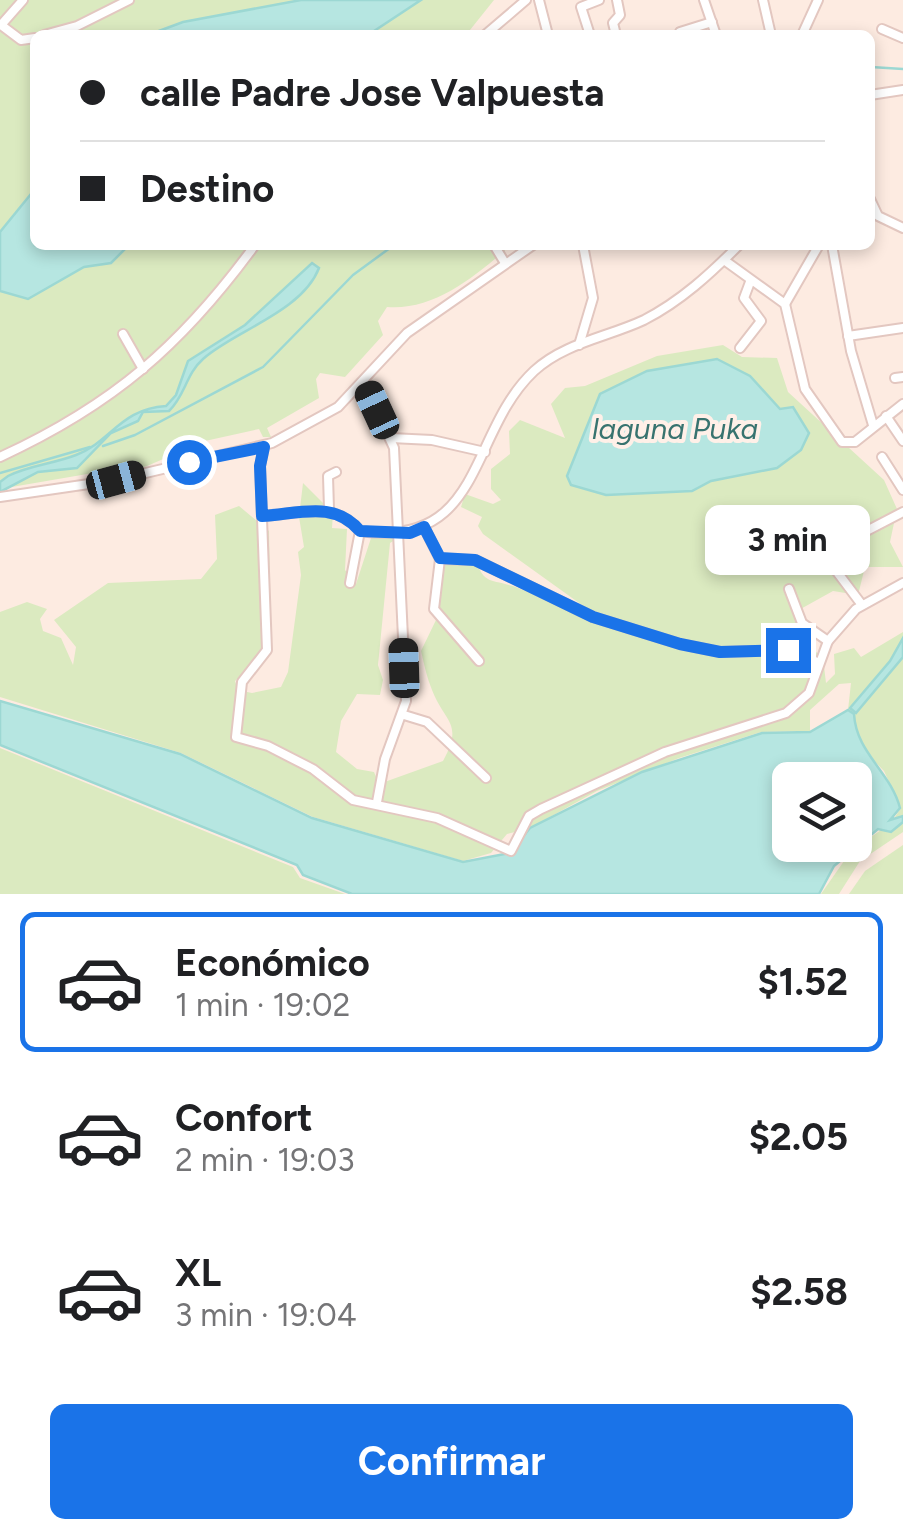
<!DOCTYPE html>
<html lang="es">
<meta charset="utf-8">
<style>
body{margin:0;font-family:Figtree,sans-serif;background:#f6f6f6;color:#202124;height:100vh;display:flex;flex-direction:column;font-size:38px;white-space:nowrap}
*{box-sizing:border-box;margin:0}
p{font-size:32px;color:#757577}
.icon{flex:none;width:55px;height:55px;fill:none;stroke:currentColor;stroke-width:2;stroke-linecap:round;stroke-linejoin:round}
.map{position:relative;height:894px;overflow:hidden}
.panel{display:flex;flex-direction:column;background:#fff;flex:1}
.panel>*{flex:none}
.guide{position:absolute;left:30px;top:30px;width:845px;height:220px;border-radius:15px;box-shadow:0 5px 15px #0003;display:grid;align-content:center;height:220px;padding:0 50px;background:#fff}
.tools{position:absolute;left:772px;top:762px;display:grid;gap:20px}
.tools a{display:grid;place-items:center;width:100px;height:100px;border-radius:15px;background:#fff;box-shadow:0 5px 15px #0003;font-size:50px}
.end{position:absolute;width:45px;height:45px;margin:-22px;border:12px solid #1a73e8;background:#fff;box-shadow:0 0 0 5px #fff}
.from{border-radius:50%}
.bubble{position:absolute;height:70px;border-radius:15px;background:#fff;box-shadow:0 5px 15px #0003;font-size:32px;font-weight:700;line-height:70px;text-align:center}
.car{position:absolute;width:30px;height:60px;margin:-30px -15px;border-radius:12px;box-shadow:0 0 8px 2px #0007;background:linear-gradient(#222 24%,#8ab4d8 0 40%,#222 0 76%,#8ab4d8 0 86%,#222 0)}
.guide b{display:flex;align-items:center;gap:35px;height:95px;font-size:38px}
.guide b+b{border-top:2px solid #e0e0e0}
.guide i{width:25px;height:25px;background:#202124}
ul{padding:18px 0 0;list-style:none}
li{display:flex;align-items:center;gap:30px;height:140px;margin:0 20px 15px;padding:0 30px;border:5px solid transparent;border-radius:15px}
li div{flex:1}
li b{display:block;font-size:38px}
li em{font-style:normal;font-weight:700}
li.on{border-color:#1a73e8}
li>.icon{width:90px;height:90px;stroke-width:1.5}
.button{display:flex;gap:20px;margin-top:auto;padding:20px 50px}
.button a{flex:1;height:115px;border-radius:15px;background:#1a73e8;color:#fff;font-size:40px;font-weight:700;line-height:115px;text-align:center}
.map>svg:first-child{display:block}
.green{fill:#dbeac0}
.water{fill:#b6e6e1;stroke:#9cd8d3;stroke-width:2.5;fill-rule:evenodd}
.lines{fill:none;stroke-linecap:round;stroke-linejoin:round}
.stream{stroke:#9cd8d3;stroke-width:2.5}
.minor-casing{stroke:#e3c7c0;stroke-width:12}
.minor{stroke:#fff;stroke-width:8}
.route{stroke:#1a73e8;stroke-width:12}
.labels{text-anchor:middle;stroke-width:8;stroke-linejoin:round;paint-order:stroke}
.water-label{font-size:30px;font-style:italic;fill:#38736f;stroke:#fff0e8}
</style>
<div class="map">
<svg width="903" height="894" viewBox="0 0 903 894">
<rect width="100%" height="100%" fill="#fdebe1"/>
<g class="green">
<path d="M0,0H494L466,35H35V245H511C476,276 434,311 387,307L378,321L383,335L345,377L320,373L316,379L319,398L267,428L271,437H263L259,429L205,441L147,466L100,478L93,473L0,489Z"/>
<path d="M723,345L742,357L777,358L788,392L884,480L897,509L890,542L903,567H865L858,595L833,591L797,611L795,634L823,658L826,683L835,674L834,654L854,648L861,657L903,632V832L860,861L839,894H821L851,851L891,823L901,808L884,771L855,741V714L848,710L851,683L839,684L810,710V731L761,732L679,758L597,791L530,828L507,834L491,853L463,861L313,817L181,753L0,697V612L27,602L47,609L40,619L43,631L61,638L73,665L76,647L54,620L108,583L201,579L217,559L215,515L239,506L269,531L271,647L235,681L238,690L252,693L281,687L288,672L301,575L298,552L304,547L299,517L303,483L333,513L332,528L347,529L345,570L356,584L372,535L386,534L395,540L390,543L378,665L383,680L380,695L357,694L341,721L336,752L357,769L374,772L379,784L443,761C464,723 445,723 432,690C427,678 424,664 421,651L436,620L444,558L456,554L475,557C483,584 489,579 513,586L656,642L717,656L715,647L600,618L483,534L478,526L482,517L461,507L465,494L493,504L501,500L491,489V469L510,454L509,431L520,420L565,438L551,404L565,388L585,386L657,356Z"/>
<polygon points="0,748 293,867 300,878 345,894 0,894"/>
<polygon points="903,845 903,894 849,894 865,871"/>
</g>
<g class="water">
<polygon points="301,0 421,0 368,35 148,35 183,22"/>
<polygon points="35,189 35,245 129,245 111,263 84,267 28,299 0,291 0,232"/>
<path d="M312,263L319,268C302,312 234,331 203,359C186,374 185,396 169,411L143,412L138,421L111,433L77,468L38,472L0,492V482L8,476C30,465 53,464 76,455C112,441 120,409 166,406L176,395L188,361L245,325Z"/>
<polygon points="717,359 750,376 780,409 793,407 809,433 801,450 777,468 711,481 692,491 606,495 571,485 567,476 600,394 647,371"/>
<polygon points="903,638 903,657 856,713 850,708 890,661"/>
<path d="M0,701L180,754L312,818L463,862L510,853L530,828L642,772L762,733L810,732L848,710L854,714C856,753 891,772 900,808L890,820L903,816V822L891,832L878,829L834,866L819,894H352L303,875L297,865L0,745ZM790,780H855V845H790Z"/>
</g>
<g class="lines">
<g class="stream">
<polyline points="871,67 903,69"/>
<polyline points="103,446 135,435 263,367 353,275 394,245"/>
<polyline points="0,473 90,447"/>
</g>
<defs>
<g id="minor">
<polyline points="23,0 1,25 21,40 35,38"/>
<polyline points="539,0 548,35"/>
<polyline points="704,0 716,35"/>
<polyline points="763,0 771,35"/>
<polyline points="882,29 903,38"/>
<polyline points="680,32 712,22"/>
<polyline points="44,35 77,26 129,0"/>
<polyline points="485,35 526,0"/>
<polyline points="590,35 581,7 599,0"/>
<polyline points="616,35 613,23 620,15 617,0"/>
<polyline points="802,35 818,0"/>
<polyline points="870,95 903,90"/>
<polyline points="870,199 878,216 903,228"/>
<polyline points="494,245 505,263"/>
<polyline points="832,245 851,351 873,425"/>
<polyline points="724,260 785,304 805,389 842,442 855,442 903,404"/>
<polyline points="785,304 819,245"/>
<polyline points="123,334 143,369"/>
<polyline points="848,336 903,328"/>
<polyline points="579,345 593,298 583,245"/>
<polyline points="740,348 761,321 744,298 750,282"/>
<polyline points="895,378 903,377"/>
<polyline points="364,383 394,448 406,701 385,759 377,802"/>
<polyline points="886,416 903,441"/>
<polyline points="391,438 432,440 485,452"/>
<polyline points="264,447 260,466 267,650 242,682 236,737 268,746 313,769 353,800 437,818 511,851 529,816 541,809 665,752 786,713 809,693 828,641"/>
<path d="M0,457C113,405 182,345 255,245"/>
<polyline points="882,457 903,490"/>
<polyline points="0,497 116,480 272,443 338,407 407,333 533,245"/>
<polyline points="329,509 328,476 336,472"/>
<path d="M263,516C299,514 334,500 360,531"/>
<polyline points="424,527 440,559 475,560 593,617 680,644 720,652 788,650 817,662"/>
<polyline points="855,537 903,512"/>
<polyline points="825,556 862,605"/>
<polyline points="440,559 434,609 479,661"/>
<path d="M350,583L360,531C484,549 468,433 534,371C564,343 608,337 644,320C681,301 710,274 739,245"/>
<polyline points="789,589 802,623 828,641 856,609 903,583"/>
<polyline points="404,715 427,722 486,778"/>
</g>
</defs>
<use href="#minor" class="minor-casing"/>
<use href="#minor" class="minor"/>
</g>
<g class="lines">
<path class="route" d="M189,462L264,447L260,466L262,516C299,514 334,500 360,531L410,533L424,527L440,558L475,560L593,617L680,644L720,652L788,650"/>
</g>
<g class="labels">
<g class="water-label">
<text x="675" y="439">laguna Puka</text>
</g>
</g>
</svg>
<div class="tools">
<a><svg class="icon" aria-label="layers" viewBox="0 0 24 24"><path d="M12 4l9 5-9 5-9-5zM3 14l9 5 9-5"/></svg></a>
</div>
<i class="end from" style="left:189px;top:462px"></i>
<i class="end" style="left:788px;top:650px"></i>
<div class="bubble" style="left:705px;top:505px;width:165px">3 min</div>
<i class="car" style="left:377px;top:410px;rotate:335deg"></i>
<i class="car" style="left:116px;top:480px;rotate:75deg"></i>
<i class="car" style="left:404px;top:668px;rotate:358deg"></i>
<div class="guide">
<b><i class="from"></i>calle Padre Jose Valpuesta</b>
<b><i></i>Destino</b>
</div>
</div>
<section class="panel">
<ul>
<li class="on"><svg class="icon" aria-label="car" viewBox="0 0 24 24"><path d="M5 17H2v-5l4-1 3-4h7l3 4 3 1v5h-3M9 17h6M6 11h13"/><circle cx="7" cy="17" r="2"/><circle cx="17" cy="17" r="2"/></svg><div><b>Económico</b><p>1 min · 19:02</p></div><em>$1.52</em></li>
<li><svg class="icon" aria-label="car" viewBox="0 0 24 24"><path d="M5 17H2v-5l4-1 3-4h7l3 4 3 1v5h-3M9 17h6M6 11h13"/><circle cx="7" cy="17" r="2"/><circle cx="17" cy="17" r="2"/></svg><div><b>Confort</b><p>2 min · 19:03</p></div><em>$2.05</em></li>
<li><svg class="icon" aria-label="car" viewBox="0 0 24 24"><path d="M5 17H2v-5l4-1 3-4h7l3 4 3 1v5h-3M9 17h6M6 11h13"/><circle cx="7" cy="17" r="2"/><circle cx="17" cy="17" r="2"/></svg><div><b>XL</b><p>3 min · 19:04</p></div><em>$2.58</em></li>
</ul>
<div class="button"><a>Confirmar</a></div>
</section>
